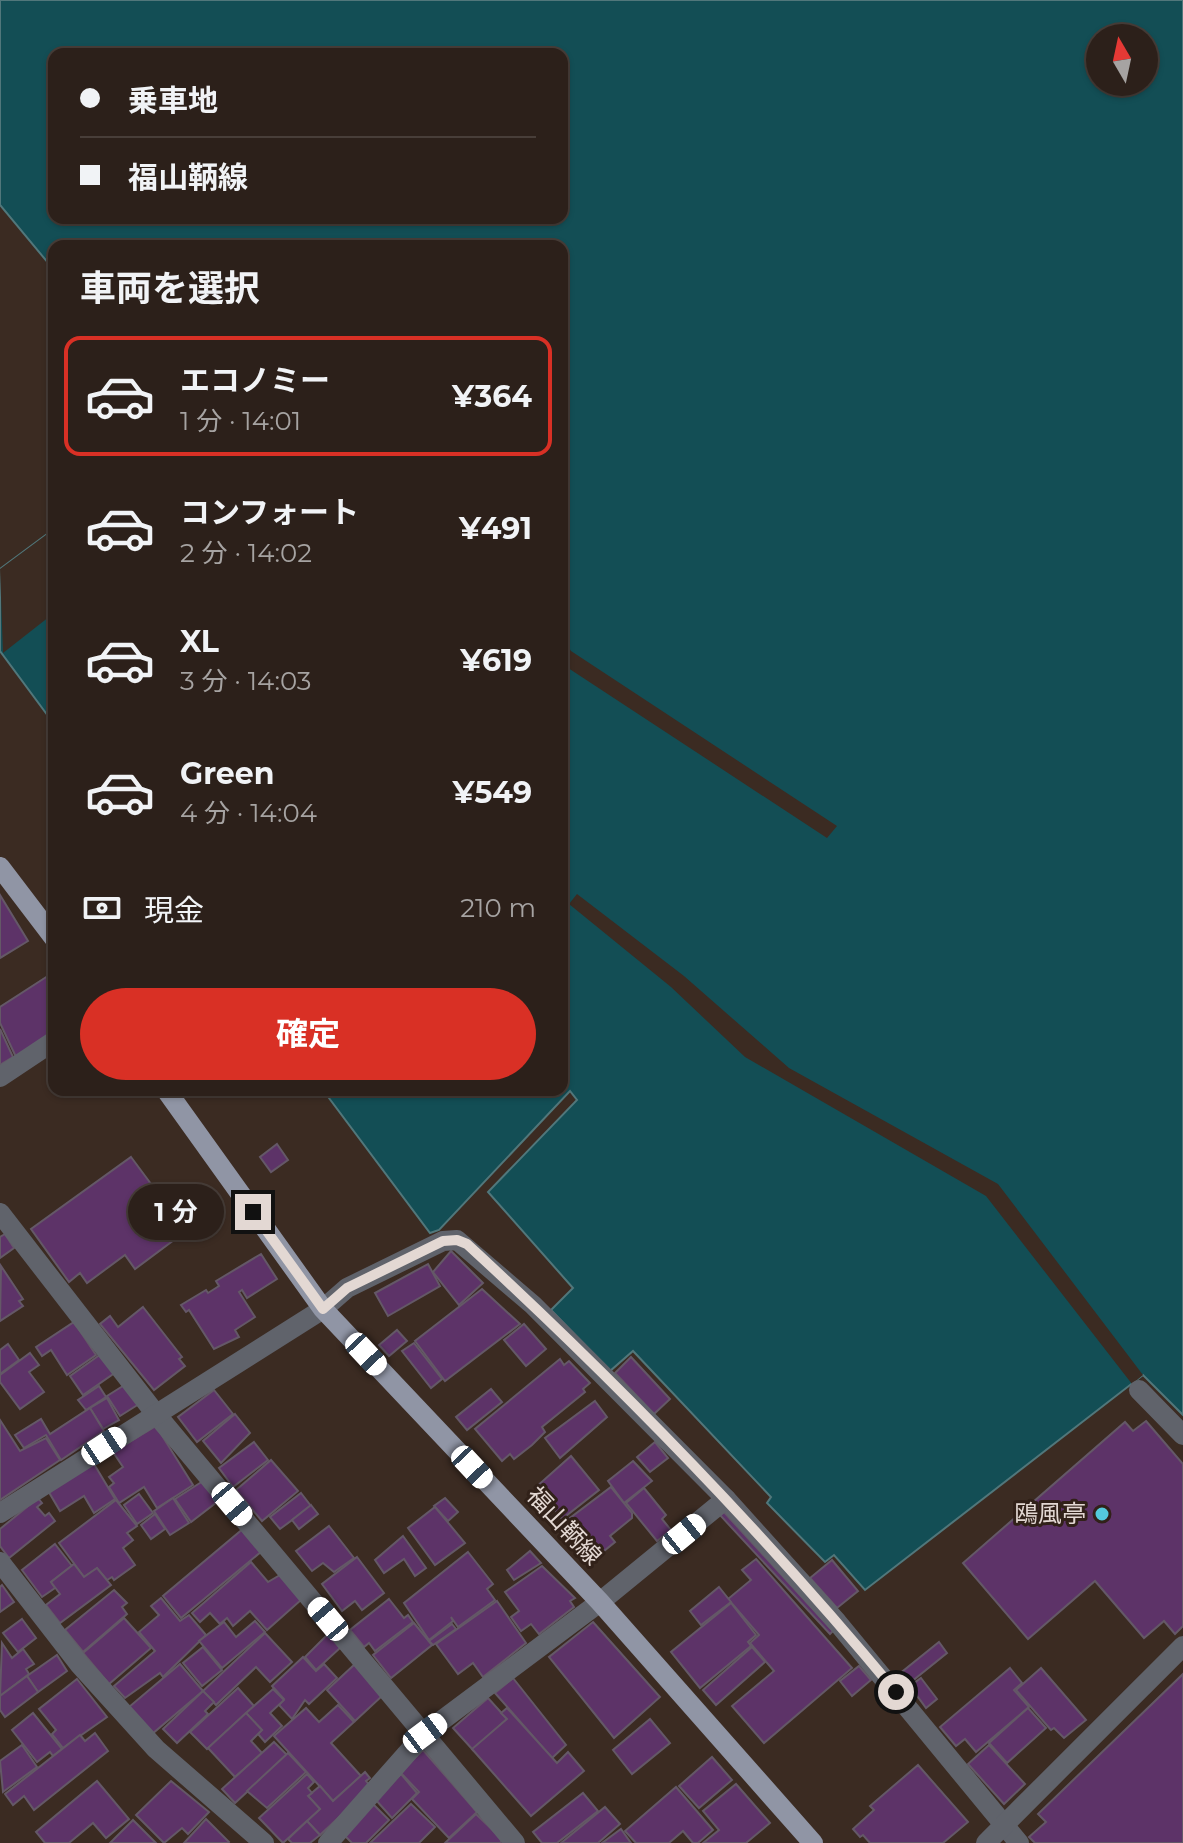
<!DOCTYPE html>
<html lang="ja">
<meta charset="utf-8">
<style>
body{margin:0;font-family:Montserrat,"Noto Sans JP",sans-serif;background:#382d27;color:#f1f3f6;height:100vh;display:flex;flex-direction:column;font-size:30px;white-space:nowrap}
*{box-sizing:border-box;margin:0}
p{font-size:26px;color:#a6a3a2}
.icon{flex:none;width:44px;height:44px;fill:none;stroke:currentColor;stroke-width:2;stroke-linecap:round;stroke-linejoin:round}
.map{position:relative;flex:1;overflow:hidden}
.side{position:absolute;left:48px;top:240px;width:520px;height:856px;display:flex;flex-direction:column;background:#2c201a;border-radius:16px;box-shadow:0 2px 6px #0004,0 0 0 2px #483e39}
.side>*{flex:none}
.top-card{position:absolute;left:48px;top:48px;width:520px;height:176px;border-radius:16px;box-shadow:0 2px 6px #0004,0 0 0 2px #483e39;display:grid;align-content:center;height:176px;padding:0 32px;background:#2c201a}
.needle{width:52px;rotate:351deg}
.buttons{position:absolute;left:1086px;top:24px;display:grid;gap:16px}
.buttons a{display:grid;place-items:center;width:72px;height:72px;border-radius:50%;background:#2c201a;box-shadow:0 2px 6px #0004,0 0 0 2px #483e39;font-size:40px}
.end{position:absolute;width:36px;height:36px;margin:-18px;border:10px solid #e3d8d3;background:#111;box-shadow:0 0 0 4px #111}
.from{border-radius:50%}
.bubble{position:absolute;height:56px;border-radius:28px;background:#2c201a;box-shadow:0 2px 6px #0004,0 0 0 2px #483e39;font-size:26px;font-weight:700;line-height:56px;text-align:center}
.car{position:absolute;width:24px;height:48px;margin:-24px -12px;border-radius:10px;box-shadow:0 0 6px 2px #0007;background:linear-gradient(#fff 24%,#345 0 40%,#fff 0 76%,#345 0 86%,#fff 0)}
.top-card b{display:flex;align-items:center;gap:28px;height:76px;font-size:30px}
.top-card b+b{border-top:2px solid #483e39}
.top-card i{width:20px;height:20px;background:#f1f3f6}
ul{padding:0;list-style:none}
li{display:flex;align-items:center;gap:24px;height:120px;margin:0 16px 12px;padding:0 16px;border:4px solid transparent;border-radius:16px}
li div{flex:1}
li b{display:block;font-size:30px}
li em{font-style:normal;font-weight:700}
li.current{border-color:#d93025}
li>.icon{width:72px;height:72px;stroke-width:1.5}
h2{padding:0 32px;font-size:36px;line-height:96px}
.pay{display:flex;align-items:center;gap:20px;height:88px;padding:0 32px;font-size:30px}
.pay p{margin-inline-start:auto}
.action{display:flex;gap:16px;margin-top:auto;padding:16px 32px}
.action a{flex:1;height:92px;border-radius:48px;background:#d93025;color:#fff;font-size:32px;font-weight:700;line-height:92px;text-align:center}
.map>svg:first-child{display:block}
.water{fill:#134e55;stroke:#51777b;stroke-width:2;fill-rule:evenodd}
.pier{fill:#3b2b22}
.building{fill:#5d3368;stroke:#645867;stroke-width:2}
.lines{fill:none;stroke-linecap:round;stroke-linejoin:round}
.minor{stroke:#60636b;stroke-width:20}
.primary{stroke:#9095a5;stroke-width:20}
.route{stroke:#e3d8d3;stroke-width:10}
.poi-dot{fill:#54cadc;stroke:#312119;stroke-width:3}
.labels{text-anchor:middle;stroke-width:6;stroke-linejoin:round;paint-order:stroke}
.poi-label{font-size:24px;fill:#e3d8d3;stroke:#312119;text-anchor:end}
.street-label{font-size:24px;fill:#e3d8d3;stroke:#312119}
</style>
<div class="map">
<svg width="1183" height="1843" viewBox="0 0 1183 1843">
<rect width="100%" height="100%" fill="#3b2b22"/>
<g class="water">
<path d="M0,0H1183V1415L1143,1375L865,1590L834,1555L825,1562L767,1503L771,1497L633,1351L610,1371L551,1310L573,1288L488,1192L577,1100L570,1091L439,1230L430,1233L323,1090H562V246H54V270L0,205ZM1100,38H1144V82H1100ZM54,54H562V218H54Z"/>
<polygon points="54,529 54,724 0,651 0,569"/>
</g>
<g class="pier">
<polygon points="54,529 54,613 3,653 0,569"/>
<polygon points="562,638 571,651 837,826 827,838 562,664"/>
<polygon points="577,894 684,976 789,1068 998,1184 1143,1375 1132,1384 986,1196 745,1057 671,987 569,904"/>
</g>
<g class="building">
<polygon points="0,895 28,941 0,958"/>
<polygon points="54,972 54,1032 16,1057 0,1023 0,1007"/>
<polygon points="0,1029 13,1057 0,1065"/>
<polygon points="277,1144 288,1160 271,1172 260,1157"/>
<polygon points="131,1157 186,1231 135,1269 125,1255 87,1283 80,1273 69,1282 31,1229"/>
<polygon points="5,1234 14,1248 0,1258 0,1237"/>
<polygon points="451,1251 483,1283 459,1305 433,1272"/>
<polygon points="261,1254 277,1279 247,1298 242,1290 239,1292 255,1317 235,1330 239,1337 214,1349 189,1310 186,1312 181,1305 206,1290 208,1293 219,1286 216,1281"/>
<polygon points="428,1264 440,1286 388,1316 375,1293"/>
<polygon points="1,1266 23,1299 19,1301 23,1306 0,1321"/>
<polygon points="482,1289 520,1324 445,1381 415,1341"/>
<polygon points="143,1307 182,1357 179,1359 185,1366 154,1390 100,1324 110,1316 118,1327"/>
<polygon points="74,1322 96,1355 67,1375 51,1350 42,1356 36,1347"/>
<polygon points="524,1324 546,1349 526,1366 504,1340"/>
<polygon points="397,1330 407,1341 389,1356 379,1345"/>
<polygon points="414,1343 442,1379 431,1388 402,1351"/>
<polygon points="8,1344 19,1360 0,1374 0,1350"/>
<polygon points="30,1353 39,1365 29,1372 44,1392 20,1409 0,1382 0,1375"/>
<polygon points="101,1354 116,1372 83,1395 70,1376"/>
<polygon points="631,1357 670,1399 654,1414 615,1373"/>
<polygon points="560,1359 564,1365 569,1361 590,1383 583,1389 585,1392 542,1427 545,1432 532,1445 514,1459 510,1454 502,1461 475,1429"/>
<polygon points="126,1384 139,1404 120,1416 107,1396"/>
<polygon points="99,1386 106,1397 86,1410 78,1400"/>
<polygon points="491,1389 502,1402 467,1430 456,1417"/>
<polygon points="214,1390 233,1414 197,1442 178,1417"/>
<polygon points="107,1398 119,1420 103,1429 90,1408"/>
<polygon points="595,1401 607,1417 560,1458 545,1438"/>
<polygon points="90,1408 104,1431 61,1460 46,1435 24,1448 15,1435 41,1419 50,1434"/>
<polygon points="235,1414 250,1433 221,1463 203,1441"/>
<polygon points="0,1420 20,1451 46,1438 60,1460 0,1500"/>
<polygon points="1146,1421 1183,1464 1183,1626 1175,1634 1164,1621 1144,1638 1095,1581 1028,1639 963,1563 1125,1422 1133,1431"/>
<polygon points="156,1426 193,1485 157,1508 144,1487 119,1503 109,1487 114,1483 109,1477 123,1467 113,1452"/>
<polygon points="254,1442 268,1460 233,1487 219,1468"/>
<polygon points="655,1442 668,1458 650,1472 637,1457"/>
<polygon points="571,1456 599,1490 562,1519 536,1487"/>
<polygon points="91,1459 115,1499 94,1513 84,1496 60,1511 47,1489"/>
<polygon points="271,1460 298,1491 262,1521 236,1490"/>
<polygon points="633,1461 652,1481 624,1503 608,1481"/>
<polygon points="203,1481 217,1502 191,1522 175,1499"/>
<polygon points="611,1487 632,1513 632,1518 610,1536 615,1542 588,1564 558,1527"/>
<polygon points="644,1488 666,1515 662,1519 671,1530 657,1541 626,1503"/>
<polygon points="301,1493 311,1506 280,1529 270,1517"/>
<polygon points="139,1494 153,1513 137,1524 124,1505"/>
<polygon points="38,1498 42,1503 37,1507 45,1516 49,1513 55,1521 9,1558 0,1546 0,1529"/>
<polygon points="173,1498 189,1523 170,1535 154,1511"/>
<polygon points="445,1498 458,1512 448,1521 434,1506"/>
<polygon points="116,1500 137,1526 127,1533 133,1540 123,1548 135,1565 114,1580 112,1577 107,1580 97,1568 84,1577 59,1543"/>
<polygon points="311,1505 318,1514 299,1529 292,1520"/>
<polygon points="435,1507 465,1543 435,1565 408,1528"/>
<polygon points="723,1511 833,1631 830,1634 719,1514"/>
<polygon points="155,1514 165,1529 151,1539 141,1525"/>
<polygon points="329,1526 354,1558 334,1572 323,1563 312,1571 296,1551"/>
<polygon points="244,1528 262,1551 181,1618 163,1596"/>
<polygon points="403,1536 426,1568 415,1576 404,1559 384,1573 375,1560"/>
<polygon points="55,1544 72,1566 51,1582 55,1588 42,1597 22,1570"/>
<polygon points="530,1551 541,1563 514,1580 507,1570"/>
<polygon points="468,1552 493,1584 487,1589 495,1600 458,1627 451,1617 453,1621 429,1640 404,1603"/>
<polygon points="357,1557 384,1593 362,1610 355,1601 342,1611 322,1584"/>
<polygon points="756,1559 852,1668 764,1743 732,1706 774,1671 750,1643 759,1635 728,1599 751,1580 742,1570"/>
<polygon points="832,1560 858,1591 837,1608 810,1578"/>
<polygon points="251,1562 268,1582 280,1575 301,1600 267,1630 250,1611 233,1626 227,1618 220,1624 210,1613 200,1622 192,1613"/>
<polygon points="74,1564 84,1577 97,1568 111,1585 60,1623 46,1605 60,1594 51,1582"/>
<polygon points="542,1566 575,1598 570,1601 574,1607 539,1634 531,1624 521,1631 511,1617 519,1611 505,1592"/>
<polygon points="2,1585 14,1602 0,1612 0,1587"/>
<polygon points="719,1587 731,1602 701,1625 690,1611"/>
<polygon points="114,1590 127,1603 122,1607 127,1614 83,1652 65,1630"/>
<polygon points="161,1598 180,1621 189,1615 206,1635 163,1677 160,1673 125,1698 114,1686 155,1651 139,1632 159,1615 151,1606"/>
<polygon points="389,1599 404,1618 408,1615 413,1622 375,1651 369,1643 364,1647 350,1630"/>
<polygon points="497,1601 526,1643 483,1677 473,1663 458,1674 436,1644"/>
<polygon points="731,1603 756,1635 748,1642 751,1646 700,1688 671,1652"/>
<polygon points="124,1618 151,1648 109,1684 83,1653"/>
<polygon points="22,1619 36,1638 18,1652 3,1633"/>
<polygon points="255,1621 265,1632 222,1668 199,1641 224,1622 236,1637"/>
<polygon points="593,1622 660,1697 614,1738 549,1657"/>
<polygon points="414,1623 432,1645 391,1678 373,1655"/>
<polygon points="452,1624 456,1629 433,1645 429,1641"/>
<polygon points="265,1633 292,1662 270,1682 256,1667 216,1705 203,1691"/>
<polygon points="328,1634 340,1648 316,1670 305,1657"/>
<polygon points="939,1642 947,1653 906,1686 898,1675"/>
<polygon points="2,1643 12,1658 23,1649 34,1664 26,1669 29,1674 0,1696"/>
<polygon points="203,1647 222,1670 202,1686 183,1663"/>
<polygon points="752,1647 765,1662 716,1705 703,1690"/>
<polygon points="57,1655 67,1671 38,1692 27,1676"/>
<polygon points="303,1657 316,1671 324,1664 337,1678 309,1704 305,1700 292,1719 279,1705 284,1699 272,1686"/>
<polygon points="180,1664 203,1691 152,1734 129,1707"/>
<polygon points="355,1664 382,1696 355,1721 327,1690"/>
<polygon points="859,1666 871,1680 852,1696 840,1681"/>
<polygon points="1010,1668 1022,1683 1014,1690 1029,1707 976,1752 965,1739 956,1746 940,1727"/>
<polygon points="1041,1668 1086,1720 1064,1738 1054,1728 1051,1730 1016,1690"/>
<polygon points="1183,1674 1183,1843 1035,1843 1029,1837 1046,1822 1038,1814"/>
<polygon points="27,1676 38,1692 5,1717 0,1710 0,1696"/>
<polygon points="513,1678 566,1745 552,1758 495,1693"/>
<polygon points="921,1678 937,1699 926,1708 910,1686"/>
<polygon points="77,1679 107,1717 63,1748 52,1734 56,1730 39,1709"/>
<polygon points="238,1688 254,1706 207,1749 190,1732"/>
<polygon points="273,1689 284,1700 270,1713 282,1726 265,1742 258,1734 262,1730 246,1713"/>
<polygon points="203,1691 214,1702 205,1711 208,1714 177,1743 163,1729"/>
<polygon points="488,1698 507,1719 473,1750 453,1728"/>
<polygon points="338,1705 354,1722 331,1743 361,1776 333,1801 274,1736 306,1708 319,1722"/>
<polygon points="507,1708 557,1763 568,1752 584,1771 531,1816 472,1749 507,1719 501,1713"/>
<polygon points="1028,1708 1046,1728 1007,1763 989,1743"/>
<polygon points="33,1713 62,1749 53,1756 50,1752 37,1762 12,1730"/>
<polygon points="246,1713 262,1730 251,1741 262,1753 235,1777 208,1748"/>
<polygon points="650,1719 670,1743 632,1774 613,1750"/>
<polygon points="95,1733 108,1751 34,1810 24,1796 13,1805 5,1794 80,1735 85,1741"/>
<polygon points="274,1742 287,1755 235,1803 222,1789"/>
<polygon points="22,1745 37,1767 3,1792 0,1761"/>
<polygon points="989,1745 1025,1784 1004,1804 968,1764"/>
<polygon points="423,1750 477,1812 449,1838 412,1799 419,1792 400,1772"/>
<polygon points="288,1753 306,1772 267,1808 247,1791"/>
<polygon points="712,1757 732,1780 699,1808 679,1786"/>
<polygon points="918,1765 968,1822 943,1843 870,1843 863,1835 860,1837 853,1829 874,1810 870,1806"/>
<polygon points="365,1772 370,1778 366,1781 370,1786 367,1791 320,1835 307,1821 320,1809 308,1796 320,1786 333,1801"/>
<polygon points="307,1774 314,1782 308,1788 312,1793 308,1796 320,1809 283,1843 259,1818"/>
<polygon points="401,1774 417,1793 392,1818 375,1799"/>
<polygon points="97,1781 129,1819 106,1838 93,1823 69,1843 45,1843 36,1832"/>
<polygon points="171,1781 209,1812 188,1834 182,1828 164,1843 136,1815"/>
<polygon points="736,1784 770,1823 746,1843 703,1843 719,1830 703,1811"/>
<polygon points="676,1787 713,1830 698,1843 693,1843 683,1831 669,1843 636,1843 625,1831"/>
<polygon points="583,1793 598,1811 557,1843 542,1843 533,1832"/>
<polygon points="371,1802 389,1820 366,1843 352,1843 341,1832"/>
<polygon points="411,1804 435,1827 419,1843 370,1843"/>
<polygon points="605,1807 620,1824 598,1843 561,1843"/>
<polygon points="476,1814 503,1840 500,1843 445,1843"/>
<polygon points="206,1819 229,1842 228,1843 184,1843"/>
<polygon points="133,1820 156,1843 110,1843"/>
<polygon points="307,1821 320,1835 310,1843 292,1843 288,1839"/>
<polygon points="621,1829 631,1843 602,1843"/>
</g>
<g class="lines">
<g class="minor">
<polyline points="0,1077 54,1041"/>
<polyline points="0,1213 155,1413 515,1843"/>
<polyline points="1139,1390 1183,1435"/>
<polyline points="0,1513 323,1309 347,1288 443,1241 457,1240 533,1305 726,1499 837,1622 1019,1843"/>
<polyline points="0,1562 80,1665 156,1749 264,1843"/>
<polyline points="328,1843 425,1733 600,1602 726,1499"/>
<polyline points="986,1843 1183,1646"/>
</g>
<g class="primary">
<polyline points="0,867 54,938"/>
<polyline points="166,1090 323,1309 600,1602 813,1843"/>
</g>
</g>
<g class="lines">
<path class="route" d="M253,1212L323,1309L347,1288L443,1241L457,1240L467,1244C619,1384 764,1533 896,1692"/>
</g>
<circle class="poi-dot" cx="1102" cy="1514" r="8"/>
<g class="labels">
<g class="poi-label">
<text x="1086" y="1522">鴎風亭</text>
</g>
<g class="street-label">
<text transform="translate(564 1526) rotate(47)" y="8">福山鞆線</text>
</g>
</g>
</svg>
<div class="buttons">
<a><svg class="needle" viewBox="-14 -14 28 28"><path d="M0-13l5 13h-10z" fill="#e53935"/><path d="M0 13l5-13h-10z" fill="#a6a3a2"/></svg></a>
</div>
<i class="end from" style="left:896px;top:1692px"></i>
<i class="end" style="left:253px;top:1212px"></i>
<div class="bubble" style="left:128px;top:1184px;width:96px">1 分</div>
<i class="car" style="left:366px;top:1354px;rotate:137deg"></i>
<i class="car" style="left:104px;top:1446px;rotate:57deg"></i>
<i class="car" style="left:472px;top:1467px;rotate:137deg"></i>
<i class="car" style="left:232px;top:1504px;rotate:140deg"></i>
<i class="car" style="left:684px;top:1534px;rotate:51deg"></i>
<i class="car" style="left:328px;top:1619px;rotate:320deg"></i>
<i class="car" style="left:425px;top:1733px;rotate:53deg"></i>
<div class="top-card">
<b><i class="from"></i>乗車地</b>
<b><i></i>福山鞆線</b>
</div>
<section class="side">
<h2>車両を選択</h2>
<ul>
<li class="current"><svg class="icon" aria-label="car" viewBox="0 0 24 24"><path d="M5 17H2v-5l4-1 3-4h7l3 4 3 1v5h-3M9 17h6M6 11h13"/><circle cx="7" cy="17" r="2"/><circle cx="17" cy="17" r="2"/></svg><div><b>エコノミー</b><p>1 分 · 14:01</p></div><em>¥364</em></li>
<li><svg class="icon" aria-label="car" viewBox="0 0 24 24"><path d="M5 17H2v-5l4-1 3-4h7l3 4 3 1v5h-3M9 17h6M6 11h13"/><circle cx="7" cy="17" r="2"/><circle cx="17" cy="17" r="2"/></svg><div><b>コンフォート</b><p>2 分 · 14:02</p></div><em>¥491</em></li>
<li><svg class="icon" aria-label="car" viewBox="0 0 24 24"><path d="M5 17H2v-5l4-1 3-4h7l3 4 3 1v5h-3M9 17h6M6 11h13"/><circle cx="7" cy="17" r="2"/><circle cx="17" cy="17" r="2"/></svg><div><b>XL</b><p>3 分 · 14:03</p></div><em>¥619</em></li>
<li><svg class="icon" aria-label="car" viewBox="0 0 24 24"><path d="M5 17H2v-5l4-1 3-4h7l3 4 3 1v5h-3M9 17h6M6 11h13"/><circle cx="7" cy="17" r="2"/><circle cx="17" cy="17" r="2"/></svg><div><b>Green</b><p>4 分 · 14:04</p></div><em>¥549</em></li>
</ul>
<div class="pay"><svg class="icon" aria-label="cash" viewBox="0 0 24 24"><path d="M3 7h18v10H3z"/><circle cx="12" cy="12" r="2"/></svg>現金<p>210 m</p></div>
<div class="action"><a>確定</a></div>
</section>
</div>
